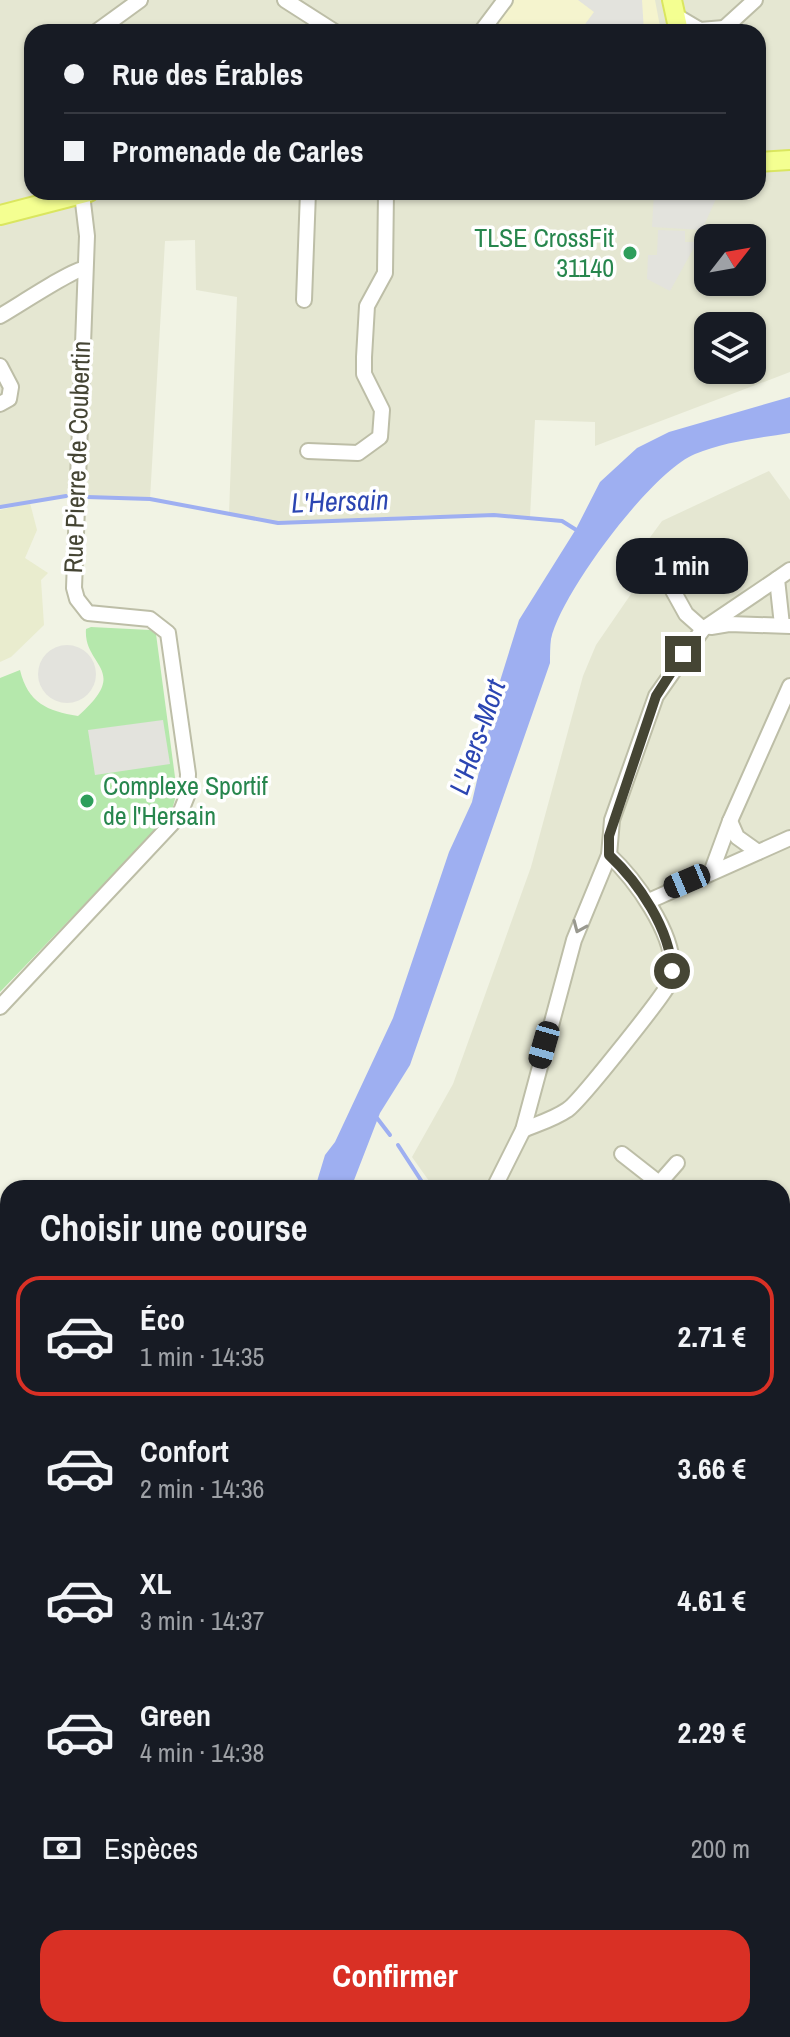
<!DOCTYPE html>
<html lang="fr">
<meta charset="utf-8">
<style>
body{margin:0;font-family:"Archivo Narrow",sans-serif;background:#20242c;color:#f1f3f6;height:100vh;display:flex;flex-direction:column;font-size:30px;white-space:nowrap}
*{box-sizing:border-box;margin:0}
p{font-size:26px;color:#9ea1a6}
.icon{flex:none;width:44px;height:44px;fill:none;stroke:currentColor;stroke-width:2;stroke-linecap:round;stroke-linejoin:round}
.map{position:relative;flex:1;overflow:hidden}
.drawer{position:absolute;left:0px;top:1180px;width:790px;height:858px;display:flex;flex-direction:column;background:#171b24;border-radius:24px 24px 0 0;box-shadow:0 2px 6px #0004}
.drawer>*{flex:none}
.banner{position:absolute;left:24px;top:24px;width:742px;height:176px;border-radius:24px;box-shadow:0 2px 6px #0004;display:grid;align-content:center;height:176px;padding:0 40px;background:#171b24}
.needle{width:52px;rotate:59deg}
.tools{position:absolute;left:694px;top:224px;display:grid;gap:16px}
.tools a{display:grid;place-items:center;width:72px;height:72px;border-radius:16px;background:#171b24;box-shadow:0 2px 6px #0004;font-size:40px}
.end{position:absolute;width:36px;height:36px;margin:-18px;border:10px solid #454534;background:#fff;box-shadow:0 0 0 4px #fff}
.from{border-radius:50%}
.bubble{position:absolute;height:56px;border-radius:24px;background:#171b24;box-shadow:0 2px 6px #0004;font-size:26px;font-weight:700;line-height:56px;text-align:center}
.car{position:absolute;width:24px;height:48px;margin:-24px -12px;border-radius:10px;box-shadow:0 0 6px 2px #0007;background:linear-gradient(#222 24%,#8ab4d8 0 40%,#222 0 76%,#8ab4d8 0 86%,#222 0)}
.banner b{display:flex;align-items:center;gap:28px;height:76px;font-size:30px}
.banner b+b{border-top:2px solid #363941}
.banner i{width:20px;height:20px;background:#f1f3f6}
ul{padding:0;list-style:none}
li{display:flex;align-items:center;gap:24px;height:120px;margin:0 16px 12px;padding:0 24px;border:4px solid transparent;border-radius:24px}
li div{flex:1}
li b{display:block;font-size:30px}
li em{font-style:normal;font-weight:700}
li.on{border-color:#d93025}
li>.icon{width:72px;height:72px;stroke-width:1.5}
h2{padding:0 40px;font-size:36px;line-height:96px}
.pay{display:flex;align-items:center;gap:20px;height:88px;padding:0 40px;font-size:30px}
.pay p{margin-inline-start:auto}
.cta{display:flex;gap:16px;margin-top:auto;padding:16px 40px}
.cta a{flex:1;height:92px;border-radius:24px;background:#d93025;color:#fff;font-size:32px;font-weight:700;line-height:92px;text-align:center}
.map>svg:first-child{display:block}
.residential{fill:#e5e7d2;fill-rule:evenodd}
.commercial{fill:#f5f4ce}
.education{fill:#e9ecce}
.green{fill:#b5e8ac}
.parking{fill:#e3e3dd}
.water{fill:#9eaff1}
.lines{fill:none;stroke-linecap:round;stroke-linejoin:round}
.stream{stroke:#9eaff1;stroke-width:4}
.minor-casing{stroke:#bdbea7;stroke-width:18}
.major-casing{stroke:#dae65f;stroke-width:22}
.minor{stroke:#fff;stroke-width:14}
.major{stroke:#f4ff91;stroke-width:18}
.oneway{stroke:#99998f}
.route{stroke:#454534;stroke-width:10}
.leisure-dot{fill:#2e9e5b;stroke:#fff;stroke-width:3}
.labels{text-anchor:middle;stroke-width:7;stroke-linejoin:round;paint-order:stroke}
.leisure-label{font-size:26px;fill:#27864d;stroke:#fff;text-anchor:end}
.street-label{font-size:26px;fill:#454534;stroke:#fff}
.water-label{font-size:28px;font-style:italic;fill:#2b45b2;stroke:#fff}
</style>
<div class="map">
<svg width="790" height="2037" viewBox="0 0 790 2037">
<rect width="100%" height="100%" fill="#f1f3e4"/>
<g class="residential">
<path d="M0,0H790V372L595,446V422L535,420L530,517L428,515L278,523L229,514L237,297L196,290L195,240L165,241L150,499L66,496L0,507ZM32,32H758V192H32ZM708,238H752V282H708ZM708,326H752V370H708Z"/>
<polygon points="769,471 790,500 790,1482 782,1465 782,1188 434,1188 412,1157 453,1084 531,867 583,676 596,645 653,562 640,551 662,521"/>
<polygon points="0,1366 8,1376 8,1678 0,1681"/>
<polygon points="0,1787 8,1795 8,2030 20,2030 18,2037 0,2037"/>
<polygon points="790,1819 790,2037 375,2037 357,2030 782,2030 782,1832"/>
</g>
<polygon class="commercial" points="514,0 655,0 661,32 489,32"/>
<g class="education">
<polygon points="30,503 37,530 25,558 48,573 41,580 44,625 11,657 0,662 0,510"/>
<polygon points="289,2030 357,2030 375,2037 288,2037"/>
</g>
<g class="green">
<path d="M91,627L150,630L156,634L177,792L172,810L151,835L0,992V678L20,670C28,703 47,711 78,716C132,669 83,667 86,629Z"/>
<polygon points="124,2030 289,2030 288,2037 122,2037"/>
</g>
<g class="parking">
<polygon points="578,0 642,0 644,32 589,32 583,27 594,12"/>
<polygon points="654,192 719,192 702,230 652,227"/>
<polygon points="658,230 685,231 685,242 697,242 670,291 647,279 648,255 657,255"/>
<circle cx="67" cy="674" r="29"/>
<polygon points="163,720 170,764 95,775 88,730"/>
</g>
<path class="water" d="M790,397V433C759,438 724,442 695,454C652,471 561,593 551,639C550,646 550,655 550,663L410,1065L380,1113L351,1188H315L325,1155L335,1142L393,1018L449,852L472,802L500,681L519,620L576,529L600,482L637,448L669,432Z"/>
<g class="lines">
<g class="stream">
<polyline points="87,497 150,499 278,523 494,515 562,521 578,531"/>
<polyline points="0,507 66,496"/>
<polyline points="377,1118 390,1135"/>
<polyline points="398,1145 426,1188"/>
<polyline points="782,1408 790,1410"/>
<polyline points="782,1451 790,1468"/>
</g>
<defs>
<g id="minor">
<polyline points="285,0 335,32"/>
<polyline points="678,17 700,30 724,28"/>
<polyline points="96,32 140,0"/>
<polyline points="481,32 505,0"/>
<polyline points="720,32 755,0"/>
<polyline points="304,300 308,192"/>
<path d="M0,316C16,307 73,269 84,269"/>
<polyline points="0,366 11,387 9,399 0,404"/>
<polyline points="308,451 358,453 380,437 382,410 364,374 364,357 367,306 385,273 386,192"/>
<polyline points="644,562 671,587 686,614 703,629"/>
<polyline points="782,625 777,579 790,570"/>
<polyline points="711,627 729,624 790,626"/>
<polyline points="730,821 737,837 758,852"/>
<polyline points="712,870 730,821 790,686"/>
<polyline points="649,901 790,838"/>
<polyline points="0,1007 179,816 187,796 188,774 168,633 150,619 88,613 77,599 74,588 87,236 82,194"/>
<path d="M523,1130C537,1124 554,1119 567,1110C578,1104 659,1001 667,987C670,982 671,974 672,969C674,933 635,879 609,855"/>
<polyline points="622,1154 659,1183"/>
<polyline points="494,1188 523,1130 574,940 609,855 612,820 656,696 703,629 777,579"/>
<polyline points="655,1188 677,1163"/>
<polyline points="782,1237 790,1235"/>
<polyline points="0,1581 8,1579"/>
<polyline points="0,1807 8,1817"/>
<polyline points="0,1834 8,1831"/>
<polyline points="782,1968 790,1971"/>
<polyline points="0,2024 8,2019"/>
<polyline points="381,2030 397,2037"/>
<polyline points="695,2030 711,2037"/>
<polyline points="566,2037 568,2030"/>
<polyline points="666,2037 668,2030"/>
</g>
<g id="major">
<polyline points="672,0 679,32"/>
<polyline points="758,162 790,160"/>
<polyline points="0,215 89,192"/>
</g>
</defs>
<use href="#minor" class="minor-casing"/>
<use href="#major" class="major-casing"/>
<use href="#minor" class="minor"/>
<use href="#major" class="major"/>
</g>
<defs><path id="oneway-chevron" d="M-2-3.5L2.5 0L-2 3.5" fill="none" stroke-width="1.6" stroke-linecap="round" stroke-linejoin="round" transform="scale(2)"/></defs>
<use class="oneway" href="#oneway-chevron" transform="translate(579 927) rotate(113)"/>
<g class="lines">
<path class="route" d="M672,971C670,929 639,883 609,855V836L656,696L683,654"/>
</g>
<g class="leisure-dot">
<circle cx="630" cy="253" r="8"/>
<circle cx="87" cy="801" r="8"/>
</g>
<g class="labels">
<g class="leisure-label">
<text x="614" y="247">TLSE CrossFit<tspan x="614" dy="30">31140</tspan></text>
<text x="103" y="795" text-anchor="start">Complexe Sportif<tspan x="103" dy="30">de l'Hersain</tspan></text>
</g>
<g class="street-label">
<text transform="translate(77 457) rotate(-88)" y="9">Rue Pierre de Coubertin</text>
</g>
<g class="water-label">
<text transform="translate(340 501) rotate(-2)" y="10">L'Hersain</text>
<text transform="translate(477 737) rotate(-71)" y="10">L'Hers-Mort</text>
</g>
</g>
</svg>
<div class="tools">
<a><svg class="needle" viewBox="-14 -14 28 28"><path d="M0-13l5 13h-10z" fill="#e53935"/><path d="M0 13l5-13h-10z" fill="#9ea1a6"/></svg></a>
<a><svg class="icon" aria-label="layers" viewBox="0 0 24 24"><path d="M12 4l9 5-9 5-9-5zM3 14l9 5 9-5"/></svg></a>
</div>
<i class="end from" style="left:672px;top:971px"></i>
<i class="end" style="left:683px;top:654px"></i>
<div class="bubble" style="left:616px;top:538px;width:132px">1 min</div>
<i class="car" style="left:687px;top:881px;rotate:247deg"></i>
<i class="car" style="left:544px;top:1045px;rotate:196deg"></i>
<div class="banner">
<b><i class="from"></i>Rue des Érables</b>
<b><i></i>Promenade de Carles</b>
</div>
<section class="drawer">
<h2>Choisir une course</h2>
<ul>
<li class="on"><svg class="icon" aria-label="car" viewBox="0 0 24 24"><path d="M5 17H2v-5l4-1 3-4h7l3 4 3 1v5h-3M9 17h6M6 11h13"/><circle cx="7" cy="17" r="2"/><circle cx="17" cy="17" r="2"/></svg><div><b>Éco</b><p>1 min · 14:35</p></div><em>2.71 €</em></li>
<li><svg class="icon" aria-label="car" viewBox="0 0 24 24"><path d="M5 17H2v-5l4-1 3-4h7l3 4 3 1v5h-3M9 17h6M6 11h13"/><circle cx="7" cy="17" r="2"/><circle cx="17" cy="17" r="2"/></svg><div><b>Confort</b><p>2 min · 14:36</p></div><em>3.66 €</em></li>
<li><svg class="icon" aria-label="car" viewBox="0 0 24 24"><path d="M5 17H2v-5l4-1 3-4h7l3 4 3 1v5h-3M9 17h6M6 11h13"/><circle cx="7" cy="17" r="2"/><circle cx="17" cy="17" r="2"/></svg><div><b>XL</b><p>3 min · 14:37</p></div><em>4.61 €</em></li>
<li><svg class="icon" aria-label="car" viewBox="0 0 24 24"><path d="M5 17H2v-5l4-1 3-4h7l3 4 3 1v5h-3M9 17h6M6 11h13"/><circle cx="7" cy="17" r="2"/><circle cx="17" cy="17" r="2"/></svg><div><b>Green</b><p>4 min · 14:38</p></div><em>2.29 €</em></li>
</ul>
<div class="pay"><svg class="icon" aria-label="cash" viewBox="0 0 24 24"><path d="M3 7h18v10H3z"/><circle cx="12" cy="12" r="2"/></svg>Espèces<p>200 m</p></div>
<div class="cta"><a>Confirmer</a></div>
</section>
</div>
